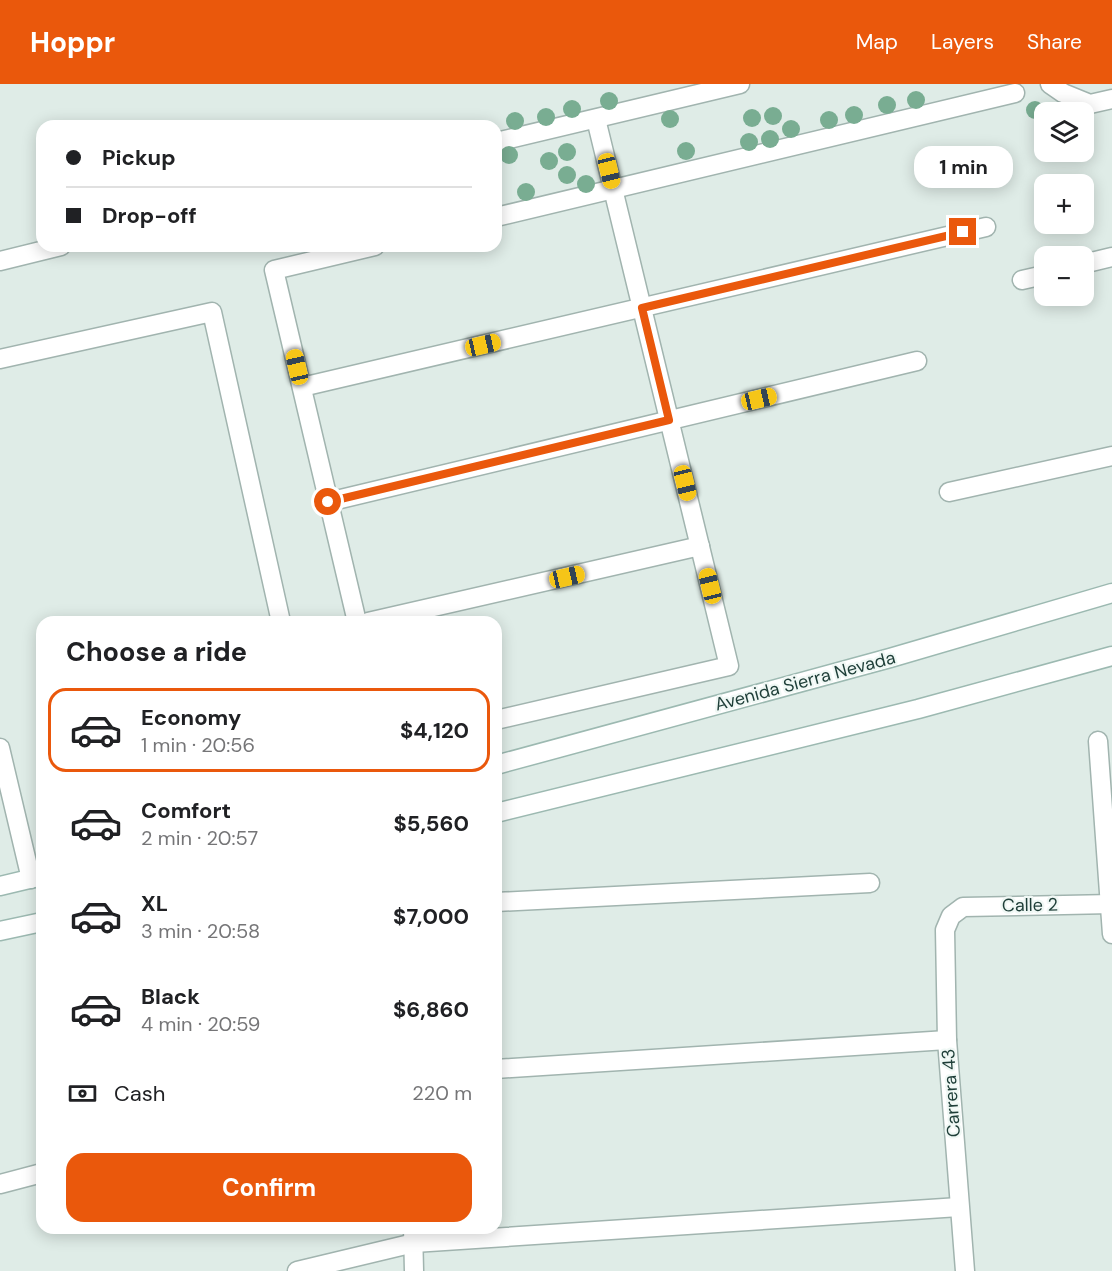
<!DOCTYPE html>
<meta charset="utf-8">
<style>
body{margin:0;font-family:"DM Sans",sans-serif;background:#f6f6f6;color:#202124;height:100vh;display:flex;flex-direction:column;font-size:22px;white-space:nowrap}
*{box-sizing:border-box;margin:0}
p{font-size:20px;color:#757577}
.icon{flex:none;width:33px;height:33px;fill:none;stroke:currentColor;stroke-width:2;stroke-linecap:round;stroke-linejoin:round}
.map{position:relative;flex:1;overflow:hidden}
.details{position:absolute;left:36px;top:532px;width:466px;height:618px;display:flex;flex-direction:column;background:#fff;border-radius:18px;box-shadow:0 3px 15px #0003}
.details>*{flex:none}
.top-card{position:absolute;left:36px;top:36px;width:466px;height:132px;border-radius:18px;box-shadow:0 3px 15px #0003;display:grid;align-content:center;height:132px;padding:0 30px;background:#fff}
.controls{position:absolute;left:1034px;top:18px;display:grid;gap:12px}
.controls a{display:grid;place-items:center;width:60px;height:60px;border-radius:12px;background:#fff;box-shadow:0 3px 15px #0003;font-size:30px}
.end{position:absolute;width:27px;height:27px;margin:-14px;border:8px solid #ea580c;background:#fff;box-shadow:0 0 0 3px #fff}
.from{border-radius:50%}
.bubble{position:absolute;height:42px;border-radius:18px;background:#fff;box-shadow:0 3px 15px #0003;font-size:20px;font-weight:700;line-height:42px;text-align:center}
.car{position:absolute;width:18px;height:36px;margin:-18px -9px;border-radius:8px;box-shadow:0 0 4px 2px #0007;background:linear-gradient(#f5c518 24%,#345 0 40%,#f5c518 0 76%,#345 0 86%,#f5c518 0)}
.top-card b{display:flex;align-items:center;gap:21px;height:57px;font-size:22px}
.top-card b+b{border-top:2px solid #e0e0e0}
.top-card i{width:15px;height:15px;background:#202124}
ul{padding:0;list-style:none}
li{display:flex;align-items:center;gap:18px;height:84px;margin:0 12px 9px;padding:0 18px;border:3px solid transparent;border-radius:18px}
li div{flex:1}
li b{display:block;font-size:22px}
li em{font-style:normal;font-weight:700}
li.active{border-color:#ea580c}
li>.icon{width:54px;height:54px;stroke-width:1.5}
h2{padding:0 30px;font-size:27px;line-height:72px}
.pay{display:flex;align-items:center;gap:15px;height:66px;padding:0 30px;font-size:22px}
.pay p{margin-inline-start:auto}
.action{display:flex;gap:12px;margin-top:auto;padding:12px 30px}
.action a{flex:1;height:69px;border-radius:18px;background:#ea580c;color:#fff;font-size:24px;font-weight:700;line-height:69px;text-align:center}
header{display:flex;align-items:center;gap:36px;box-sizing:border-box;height:84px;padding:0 30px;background:#ea580c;color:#fff}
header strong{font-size:28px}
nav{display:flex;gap:33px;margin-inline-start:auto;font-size:21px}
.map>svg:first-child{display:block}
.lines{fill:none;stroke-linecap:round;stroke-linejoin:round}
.minor-casing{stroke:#a1b4af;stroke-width:21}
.secondary-casing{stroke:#9cb9b1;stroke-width:21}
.minor{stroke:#fff;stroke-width:18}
.secondary{stroke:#fff;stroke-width:18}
.tree{fill:#79ad92}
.route{stroke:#ea580c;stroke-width:8}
.labels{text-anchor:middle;stroke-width:4.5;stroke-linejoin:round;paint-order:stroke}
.street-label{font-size:18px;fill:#1e3e38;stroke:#f0f8f5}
</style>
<header>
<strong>Hoppr</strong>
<nav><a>Map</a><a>Layers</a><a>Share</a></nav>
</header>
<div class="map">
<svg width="1112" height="1187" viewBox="0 0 1112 1187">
<rect width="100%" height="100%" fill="#dfece7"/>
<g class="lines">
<defs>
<g id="minor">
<polyline points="1050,0 1063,9 1090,20 1112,15"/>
<polyline points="496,58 740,0"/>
<polyline points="496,133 1015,9"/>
<polyline points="0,177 61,162"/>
<polyline points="1083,180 1112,173"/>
<polyline points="1022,196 1044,191"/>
<polyline points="0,275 212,228 281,538"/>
<polyline points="302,303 986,143"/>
<polyline points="949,408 1112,372"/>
<polyline points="328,418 917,277"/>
<polyline points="357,538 274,186 375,162"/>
<polyline points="368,538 700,462"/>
<polyline points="496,636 729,582 596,35"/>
<polyline points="1098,657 1112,850"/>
<polyline points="0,664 31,795"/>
<polyline points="496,818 870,799"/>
<polyline points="496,985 947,956"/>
<polyline points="0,1100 42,1089"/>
<polyline points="413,1144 414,1187"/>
<polyline points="297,1187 414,1159 959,1123"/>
<polyline points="965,1187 947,956 945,846 951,832 963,823 1112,820"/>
</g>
<g id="secondary">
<polyline points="496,681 890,574 1112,509"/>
<polyline points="496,729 918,625 1112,572"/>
<polyline points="0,802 42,792"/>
<polyline points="0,847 42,838"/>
</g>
</defs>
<use href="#minor" class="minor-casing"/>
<use href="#secondary" class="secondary-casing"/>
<use href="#minor" class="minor"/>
<use href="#secondary" class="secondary"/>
</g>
<g class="tree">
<circle cx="916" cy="16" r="9"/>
<circle cx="609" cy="17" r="9"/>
<circle cx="887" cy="21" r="9"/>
<circle cx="572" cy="25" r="9"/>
<circle cx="1035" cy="26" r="9"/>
<circle cx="854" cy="31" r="9"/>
<circle cx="773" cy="32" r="9"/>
<circle cx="546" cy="33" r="9"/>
<circle cx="752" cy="34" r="9"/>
<circle cx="670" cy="35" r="9"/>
<circle cx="829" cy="36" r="9"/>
<circle cx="515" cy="37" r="9"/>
<circle cx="791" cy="45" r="9"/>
<circle cx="770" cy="55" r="9"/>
<circle cx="749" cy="58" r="9"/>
<circle cx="686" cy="67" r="9"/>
<circle cx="567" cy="68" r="9"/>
<circle cx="509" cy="71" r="9"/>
<circle cx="549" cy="77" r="9"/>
<circle cx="567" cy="91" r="9"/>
<circle cx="586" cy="100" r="9"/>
<circle cx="526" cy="108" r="9"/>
</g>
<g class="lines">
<polyline class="route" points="328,418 669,336 642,224 963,148"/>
</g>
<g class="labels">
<g class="street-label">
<text transform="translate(805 597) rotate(-15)" y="6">Avenida Sierra Nevada</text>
<text transform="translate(1030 821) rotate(-1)" y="6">Calle 2</text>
<text transform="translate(951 1009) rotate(-94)" y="6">Carrera 43</text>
</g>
</g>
</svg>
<div class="controls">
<a><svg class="icon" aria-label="layers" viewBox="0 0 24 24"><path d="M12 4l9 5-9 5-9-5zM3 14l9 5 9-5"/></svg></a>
<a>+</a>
<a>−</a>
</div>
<i class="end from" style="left:328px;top:418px"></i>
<i class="end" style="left:963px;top:148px"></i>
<div class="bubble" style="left:914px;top:62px;width:99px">1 min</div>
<i class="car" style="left:609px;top:87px;rotate:166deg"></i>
<i class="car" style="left:483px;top:261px;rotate:77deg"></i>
<i class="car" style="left:297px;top:283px;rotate:347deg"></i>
<i class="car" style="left:759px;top:315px;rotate:77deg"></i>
<i class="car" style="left:685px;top:399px;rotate:166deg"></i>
<i class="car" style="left:567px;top:493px;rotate:77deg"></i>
<i class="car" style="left:710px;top:502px;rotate:346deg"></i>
<div class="top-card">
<b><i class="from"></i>Pickup</b>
<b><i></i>Drop-off</b>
</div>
<section class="details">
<h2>Choose a ride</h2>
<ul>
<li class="active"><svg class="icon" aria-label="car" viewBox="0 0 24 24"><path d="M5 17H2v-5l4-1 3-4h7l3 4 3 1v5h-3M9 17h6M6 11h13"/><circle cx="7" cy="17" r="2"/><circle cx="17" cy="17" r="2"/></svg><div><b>Economy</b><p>1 min · 20:56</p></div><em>$4,120</em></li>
<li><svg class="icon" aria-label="car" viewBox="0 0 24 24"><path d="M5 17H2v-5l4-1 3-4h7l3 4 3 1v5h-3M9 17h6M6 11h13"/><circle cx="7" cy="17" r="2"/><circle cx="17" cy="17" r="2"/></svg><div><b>Comfort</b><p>2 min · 20:57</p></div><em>$5,560</em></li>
<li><svg class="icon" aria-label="car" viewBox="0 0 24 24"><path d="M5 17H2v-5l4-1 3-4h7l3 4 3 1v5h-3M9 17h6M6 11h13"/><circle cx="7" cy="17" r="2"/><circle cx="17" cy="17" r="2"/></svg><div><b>XL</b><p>3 min · 20:58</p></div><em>$7,000</em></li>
<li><svg class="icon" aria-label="car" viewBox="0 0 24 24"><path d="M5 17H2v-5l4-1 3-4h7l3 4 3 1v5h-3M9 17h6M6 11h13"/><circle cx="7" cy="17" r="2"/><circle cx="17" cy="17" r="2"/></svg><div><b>Black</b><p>4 min · 20:59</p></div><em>$6,860</em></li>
</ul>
<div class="pay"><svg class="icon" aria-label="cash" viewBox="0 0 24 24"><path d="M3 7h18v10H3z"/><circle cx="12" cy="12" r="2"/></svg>Cash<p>220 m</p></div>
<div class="action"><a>Confirm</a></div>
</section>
</div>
